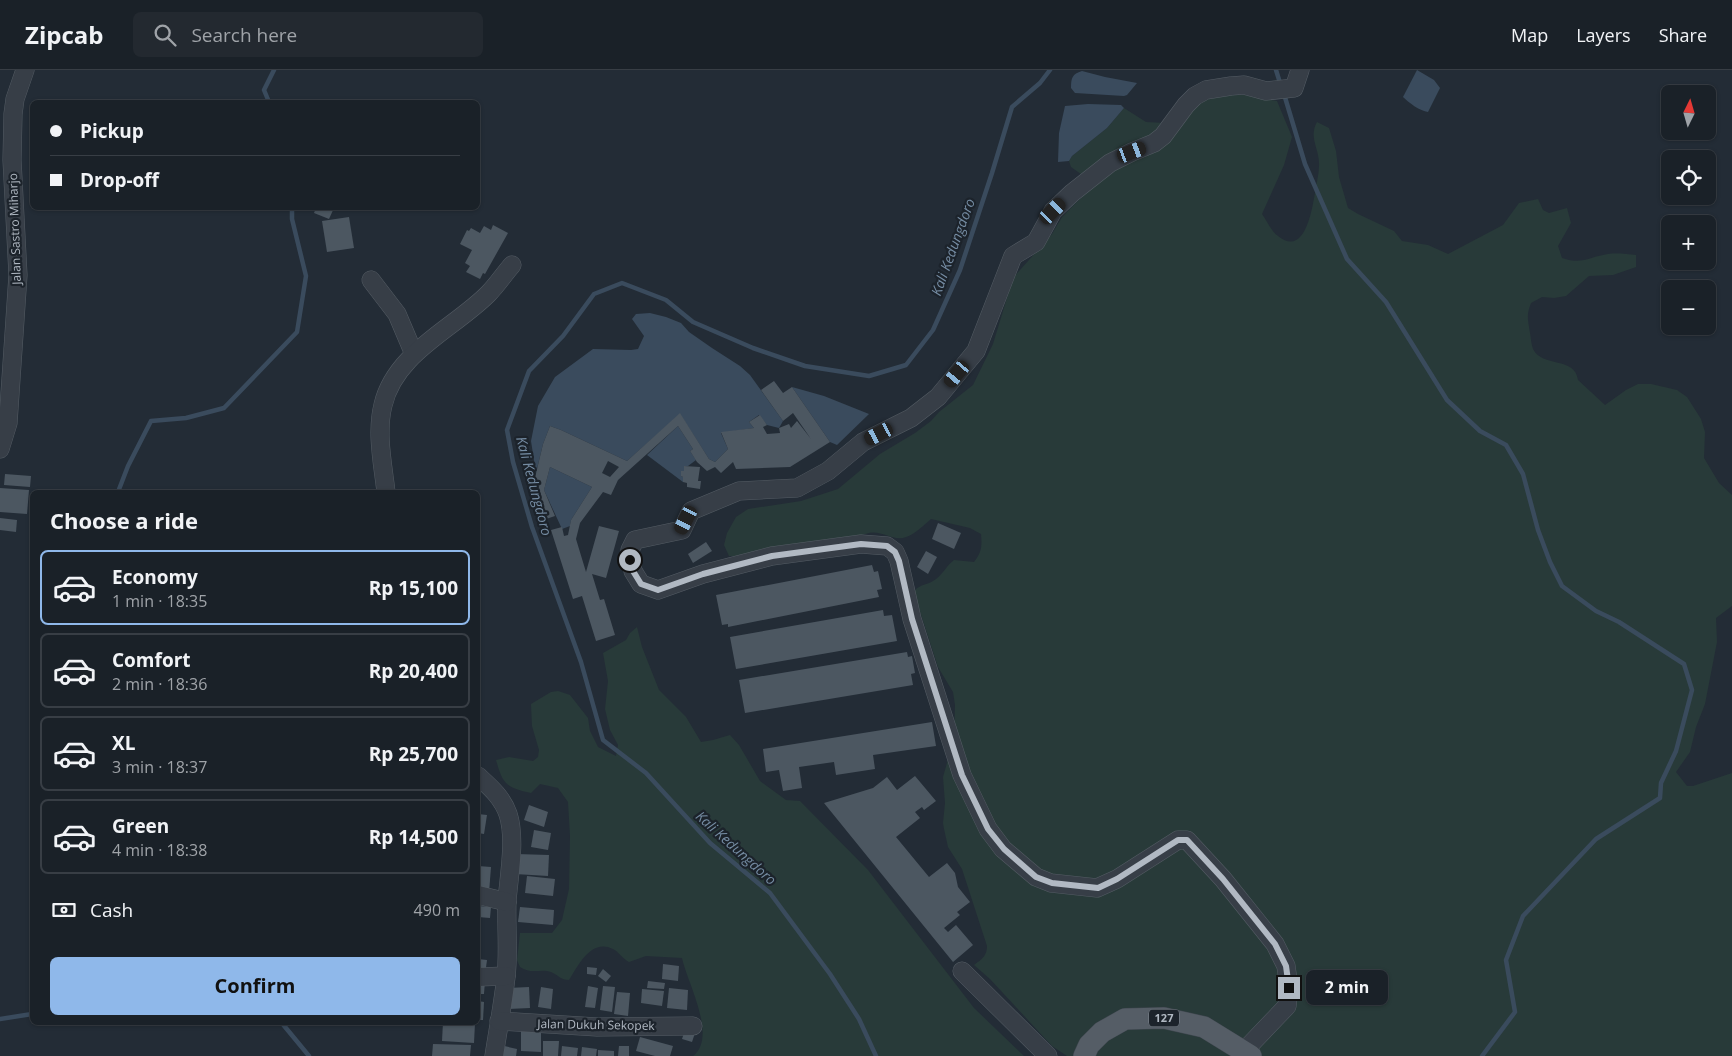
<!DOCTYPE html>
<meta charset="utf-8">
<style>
body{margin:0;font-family:"Open Sans",sans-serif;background:#232930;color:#f1f3f6;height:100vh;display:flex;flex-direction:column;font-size:19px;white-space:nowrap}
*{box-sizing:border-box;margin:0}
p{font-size:16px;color:#9fa3a8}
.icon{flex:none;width:28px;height:28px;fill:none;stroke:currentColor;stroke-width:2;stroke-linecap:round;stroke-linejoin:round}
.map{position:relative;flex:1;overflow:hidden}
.details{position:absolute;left:30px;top:420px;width:450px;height:535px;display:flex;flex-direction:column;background:#1a2128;border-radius:8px;box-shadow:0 1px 4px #0004,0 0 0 1px #383e45}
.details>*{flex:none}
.guide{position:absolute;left:30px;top:30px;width:450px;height:110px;border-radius:8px;box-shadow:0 1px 4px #0004,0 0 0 1px #383e45;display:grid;align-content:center;height:110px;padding:0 20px;background:#1a2128}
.needle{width:32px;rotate:5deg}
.controls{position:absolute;left:1661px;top:15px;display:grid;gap:10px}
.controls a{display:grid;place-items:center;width:55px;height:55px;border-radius:8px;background:#1a2128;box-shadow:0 1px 4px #0004,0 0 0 1px #383e45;font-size:25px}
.end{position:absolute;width:22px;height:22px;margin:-11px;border:6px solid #b1b9c3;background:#111;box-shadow:0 0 0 2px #111}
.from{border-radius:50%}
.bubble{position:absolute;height:35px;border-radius:8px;background:#1a2128;box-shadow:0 1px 4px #0004,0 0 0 1px #383e45;font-size:16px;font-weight:700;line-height:35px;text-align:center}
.car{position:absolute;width:15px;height:30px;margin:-15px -8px;border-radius:6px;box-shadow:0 0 4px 1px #0007;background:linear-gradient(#222 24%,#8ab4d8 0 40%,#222 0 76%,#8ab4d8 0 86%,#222 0)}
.guide b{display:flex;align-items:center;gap:18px;height:48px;font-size:19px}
.guide b+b{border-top:1px solid #383e45}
.guide i{width:12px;height:12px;background:#f1f3f6}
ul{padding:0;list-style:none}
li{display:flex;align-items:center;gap:15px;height:75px;margin:0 10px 8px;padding:0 10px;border:2px solid #383e45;border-radius:8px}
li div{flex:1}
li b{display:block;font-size:19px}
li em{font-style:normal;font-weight:700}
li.selected{border-color:#8fb8ea}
li>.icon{width:45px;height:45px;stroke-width:1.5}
h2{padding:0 20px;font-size:22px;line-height:60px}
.pay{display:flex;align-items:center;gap:12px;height:55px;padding:0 20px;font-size:19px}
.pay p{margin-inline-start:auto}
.button{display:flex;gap:10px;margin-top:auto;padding:10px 20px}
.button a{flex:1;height:58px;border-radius:8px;background:#8fb8ea;color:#111;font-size:20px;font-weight:700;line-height:58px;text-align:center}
header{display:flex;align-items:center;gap:30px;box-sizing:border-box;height:70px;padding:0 25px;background:#1a2128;border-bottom:1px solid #383e45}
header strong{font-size:24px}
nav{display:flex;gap:28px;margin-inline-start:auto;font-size:18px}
.search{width:350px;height:45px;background:#232930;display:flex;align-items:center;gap:12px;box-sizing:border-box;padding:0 18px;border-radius:8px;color:#9fa3a8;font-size:19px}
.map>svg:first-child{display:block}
.green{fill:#283a39}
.water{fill:#3a4b5d}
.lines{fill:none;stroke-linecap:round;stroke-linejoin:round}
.stream{stroke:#3a4b5d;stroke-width:4.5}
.building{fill:#4c5761;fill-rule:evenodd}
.minor-casing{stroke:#545c64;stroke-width:19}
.major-casing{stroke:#404750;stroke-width:22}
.minor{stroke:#373e47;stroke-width:18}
.major{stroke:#555d66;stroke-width:21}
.route{stroke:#b1b9c3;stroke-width:6}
.labels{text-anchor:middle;stroke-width:4.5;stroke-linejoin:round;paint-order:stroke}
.shield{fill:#1c232b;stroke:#848c95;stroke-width:1}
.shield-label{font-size:11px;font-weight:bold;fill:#b1b9c3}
.street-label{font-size:12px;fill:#b1b9c3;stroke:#1c232b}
.water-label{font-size:14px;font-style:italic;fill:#758ca3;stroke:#1c232b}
</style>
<header>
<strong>Zipcab</strong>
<div class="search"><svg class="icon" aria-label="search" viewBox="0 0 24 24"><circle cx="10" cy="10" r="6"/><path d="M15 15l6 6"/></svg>Search here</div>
<nav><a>Map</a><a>Layers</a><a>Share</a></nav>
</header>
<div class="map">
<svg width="1732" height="986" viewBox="0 0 1732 986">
<rect width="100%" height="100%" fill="#232c36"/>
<g class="green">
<path d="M1226,24L1245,25L1277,31L1292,67L1284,95L1262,144C1267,151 1271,161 1278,166C1305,188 1312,139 1315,123C1316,114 1319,105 1319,96C1320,79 1308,68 1317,52L1329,58L1336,81L1339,107L1348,138L1358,144L1394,161L1402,171L1428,175L1448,184L1503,155L1519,133L1538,129L1543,140L1549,143L1567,138L1571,153L1558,176L1562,188C1583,195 1588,187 1608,184C1617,183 1627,184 1636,185V197L1613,205L1589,206L1566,226L1554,228L1542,227L1531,233C1526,246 1528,249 1530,263C1531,268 1531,274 1533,279C1542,298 1575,286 1578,310L1605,335L1626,320L1638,314H1651L1677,320L1687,327L1701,349L1705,362L1704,388L1719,413L1732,425V536L1716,548L1717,572L1705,634L1696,657L1690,682L1676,702L1687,716H1693L1732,703V986H1067L1052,976L990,909L974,895C982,889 987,886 987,876L962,799L948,777L944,759L943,753L945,733L943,707L954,668L955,635L953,622L938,597L915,526V520C921,514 927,515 933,511C942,506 946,496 954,490L974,492C982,482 982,476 981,464L970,458L931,449C923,456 915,464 906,467C894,472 882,460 869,463C859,465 849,470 840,472C805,482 765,486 729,486L724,475L727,463L736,447L748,439L801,431L838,419L880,384L915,363L931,351L939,342L973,315L993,274L1013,208L1052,164L1062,147L1095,114L1071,97L1069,91L1072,86L1107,58L1124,38L1146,52L1165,53L1199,32Z"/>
<path d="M637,557L642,577L659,620L686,647L701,672L713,670L730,665L739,675L760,711L786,730L800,731L868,800L974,938L1024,986H693C718,967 687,912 682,888L646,886L629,892C622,888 619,882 613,879C591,868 578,896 569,910C561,910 558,905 551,902C541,898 532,905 520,897L517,890L520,863H552L562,850L569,819L570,766L568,732L558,718L540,714L531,723C506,717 503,715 496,690L509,687L533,691L538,687L539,680L532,656L531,634L551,622L558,621L570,625L588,648L590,661L598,677L616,686L618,675L610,660L605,639L608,611L603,583L626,570L630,563Z"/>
</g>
<g class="water">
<path d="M1417,0L1434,10L1440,18L1428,42C1420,41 1409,33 1403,27Z"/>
<path d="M1082,1L1105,7L1137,13L1127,25L1124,26L1075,23L1071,18C1071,8 1072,4 1082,1Z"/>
<polygon points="1088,34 1121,35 1124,38 1107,58 1072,86 1069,91 1058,92 1059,63 1065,36"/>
<polygon points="650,243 666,247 681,253 689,262 712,278 740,296 750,305 783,351 779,358 767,355 759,345 749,352 754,358 721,363 728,379 715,392 709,389 680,344 627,391 561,360 550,356 543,374 536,403 531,371 538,336 555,307 593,279 631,280 638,279 644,266 632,249 636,244"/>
<polygon points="792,317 824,326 869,344 837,375 830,372"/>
<polygon points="678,356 693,379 690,381 696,390 688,396 684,396 684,401 681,401 681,406 683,407 683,412 647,385"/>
<polygon points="550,397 592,417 571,450 570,456 562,459 544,420"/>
</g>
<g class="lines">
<g class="stream">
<polyline points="1276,0 1281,16"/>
<polyline points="1284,24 1305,94 1347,189 1386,232 1447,330 1480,361 1506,375 1523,404 1538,460 1550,492 1562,516 1596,541 1619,552 1684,594 1692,620 1676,681 1661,713 1660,728 1596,769 1523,846 1506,890 1515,942 1482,986"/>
<polyline points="269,32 264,20 274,0"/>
<polyline points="118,422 128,396 151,351 186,348 224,338 297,262 306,206 292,149 292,138"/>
<polyline points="0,949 32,944"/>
<polyline points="281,952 309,986"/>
<polyline points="876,986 859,949 830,904 770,823 710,773 646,703 603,670 581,592 532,457 513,392 507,360 529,301 563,266 594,224 622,213 666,230 693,252 753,278 805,296 869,306 906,295 933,260 960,200 992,103 1012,37 1040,13 1050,0"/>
</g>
</g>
<g class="building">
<polygon points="316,138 334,138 329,149 314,143"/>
<polygon points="349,147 354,178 327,182 322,151"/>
<polygon points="493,155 508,163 485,204 483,203 480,209 466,202 470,196 465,193 472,180 460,174 467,160 469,161 471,158 480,163 484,156 491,160"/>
<path d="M774,311L783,323L792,317L830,372L790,397L736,399L733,392L721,403L715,397L707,401L697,392L690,381L693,379L678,356L618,410L611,425L603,422L580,453L576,469L586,502L599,456L619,461L606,508L592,504L600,530L604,529L615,565L596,571L582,526L573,529L551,460L562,457L564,466L568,465L571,450L592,417L550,397L544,420L555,446L546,449L533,416L543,374L550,356L561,360L627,391L680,343L709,389L715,392L728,379L721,362L754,358L749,352L760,345L767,355L763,357L767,364L780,363L779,358L789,354L791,358L797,351L811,369L793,343L783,351L761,320ZM608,391L619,397L610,407L602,403Z"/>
<polygon points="684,396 700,397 698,411 701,411 700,419 687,417 687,413 683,412 683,407 681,406 681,401 684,401"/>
<polygon points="5,404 31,406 30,417 4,415"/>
<polygon points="0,418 29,420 27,444 0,442"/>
<polygon points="0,448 17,450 16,462 0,460"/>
<polygon points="938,453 961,463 954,479 932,469"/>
<polygon points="706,472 712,481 693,493 688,484"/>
<polygon points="926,481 937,487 928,504 917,497"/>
<polygon points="872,495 874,502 878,501 882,519 877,520 879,527 728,557 728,554 722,555 716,525"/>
<polygon points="883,540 884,546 892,545 897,571 736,599 730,567"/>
<polygon points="907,582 908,587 912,586 915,603 911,604 913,615 745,643 739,610"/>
<polygon points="932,652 936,676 873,685 875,699 836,705 834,692 799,697 802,718 783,721 779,700 766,702 763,679"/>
<polygon points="915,706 936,731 924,740 922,737 915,742 920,748 896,767 929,807 947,793 955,803 958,817 970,832 957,842 960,845 944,858 948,862 956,855 973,875 953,892 824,733 873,718 887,707 897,720"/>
<polygon points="529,735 548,742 544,757 524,750"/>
<polygon points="478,744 487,745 484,764 478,763"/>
<polygon points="534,760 551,763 548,780 531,777"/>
<polygon points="516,784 549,785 548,806 515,804"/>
<polygon points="478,796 491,797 489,823 478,822"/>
<polygon points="527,806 555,809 553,826 525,823"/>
<polygon points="478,836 491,837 490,848 478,847"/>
<polygon points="520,837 554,840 553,855 518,852"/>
<polygon points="478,889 487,890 485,905 478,904"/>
<polygon points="663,894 679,896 678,911 662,909"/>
<polygon points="587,897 597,898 596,905 587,904"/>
<polygon points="603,899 611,906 606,912 598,906"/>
<polygon points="478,910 485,911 484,924 478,924"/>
<polygon points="648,911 665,913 664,919 647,918"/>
<polygon points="588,916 598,918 595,938 585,937"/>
<polygon points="603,916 615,917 612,942 600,940"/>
<polygon points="529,917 530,938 508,939 507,918"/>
<polygon points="541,917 553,919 551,939 538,937"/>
<polygon points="669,918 688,920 687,940 667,938"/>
<polygon points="642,919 664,921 662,936 641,933"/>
<polygon points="617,922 630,923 628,946 614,944"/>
<polygon points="478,931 484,932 483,950 478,950"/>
<polygon points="443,952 475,953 474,973 442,971"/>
<polygon points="521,959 541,960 541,982 521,981"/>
<polygon points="685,960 695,963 692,972 682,969"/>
<polygon points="640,967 673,976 670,986 655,986 636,981"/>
<polygon points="543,971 559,971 558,986 543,986"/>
<polygon points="433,974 471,975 470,986 432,986"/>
<polygon points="500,975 517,979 516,986 498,986"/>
<polygon points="562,976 578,978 577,986 561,986"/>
<polygon points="619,976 629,976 629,986 618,986"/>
<polygon points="582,977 597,979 596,986 581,986"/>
<polygon points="598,980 614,981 614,986 598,986"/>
</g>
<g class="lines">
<defs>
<g id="minor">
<polyline points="371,210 397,244 414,284"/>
<polyline points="0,379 8,353 18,205 12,90 13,44 15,29 25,0"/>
<path d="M386,422C383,395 376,363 383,335C395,283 453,259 488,224C497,215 504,204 512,195"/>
<path d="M478,706C490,717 502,727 508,744C516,768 509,806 507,831C506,856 509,882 506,907C503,933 498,960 494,986"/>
<polyline points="478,825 507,832"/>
<polyline points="962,901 1048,986"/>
<polyline points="478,907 506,906"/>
<polyline points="499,951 597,957 693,956"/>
<polyline points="1244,981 1287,936 1289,918 1286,896 1275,874 1223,809 1187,770 1178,770 1117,809 1097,818 1051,813 1036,807 1003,779 988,759 962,705 912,549 899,491 895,482 887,476 861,474 772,486 703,504 658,520 641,514 633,501 630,480 635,470 682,460 691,441 739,421 797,418 828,401 863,372 911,348 938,327 976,281 1013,186 1036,172 1053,141 1072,123 1110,93 1132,82 1154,73 1163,66 1186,35 1195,26 1206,20 1231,16 1244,15 1266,21 1294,18 1300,0"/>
</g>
<polyline id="major" points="1084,986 1089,975 1102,962 1125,949 1164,948 1204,957 1251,986"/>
</defs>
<use href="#minor" class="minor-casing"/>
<use href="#major" class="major-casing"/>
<use href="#minor" class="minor"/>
<use href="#major" class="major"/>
</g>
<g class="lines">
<polyline class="route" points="630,490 633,501 641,514 658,520 703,504 772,486 861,474 887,476 895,482 899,491 912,549 962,705 988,759 1004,779 1036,807 1052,813 1098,818 1117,809 1178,770 1187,770 1223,809 1275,874 1286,896 1289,918"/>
</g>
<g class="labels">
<rect class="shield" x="1149" y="939.5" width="30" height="17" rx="4"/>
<g class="shield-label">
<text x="1164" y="952">127</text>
</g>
<g class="street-label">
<text transform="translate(15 159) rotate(-92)" y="4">Jalan Sastro Miharjo</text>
<text transform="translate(596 955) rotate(1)" y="4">Jalan Dukuh Sekopek</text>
</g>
<g class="water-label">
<text transform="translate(953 177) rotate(-70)" y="5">Kali Kedungdoro</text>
<text transform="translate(534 416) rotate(75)" y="5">Kali Kedungdoro</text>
<text transform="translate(736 778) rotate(42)" y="5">Kali Kedungdoro</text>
</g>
</g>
</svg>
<div class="controls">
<a><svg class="needle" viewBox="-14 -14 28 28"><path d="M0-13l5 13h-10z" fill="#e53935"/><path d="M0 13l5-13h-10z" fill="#9fa3a8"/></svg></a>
<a><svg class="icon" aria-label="locate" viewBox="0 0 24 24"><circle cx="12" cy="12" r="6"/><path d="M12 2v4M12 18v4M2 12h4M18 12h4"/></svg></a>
<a>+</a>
<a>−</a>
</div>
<i class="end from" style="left:630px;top:490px"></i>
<i class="end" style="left:1289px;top:918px"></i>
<div class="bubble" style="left:1306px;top:900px;width:82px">2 min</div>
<i class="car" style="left:1132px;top:82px;rotate:69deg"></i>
<i class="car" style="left:1053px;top:141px;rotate:45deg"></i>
<i class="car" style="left:957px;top:304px;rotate:220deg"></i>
<i class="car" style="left:879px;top:364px;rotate:243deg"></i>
<i class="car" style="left:686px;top:450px;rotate:207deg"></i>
<div class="guide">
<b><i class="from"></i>Pickup</b>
<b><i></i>Drop-off</b>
</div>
<section class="details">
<h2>Choose a ride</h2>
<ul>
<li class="selected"><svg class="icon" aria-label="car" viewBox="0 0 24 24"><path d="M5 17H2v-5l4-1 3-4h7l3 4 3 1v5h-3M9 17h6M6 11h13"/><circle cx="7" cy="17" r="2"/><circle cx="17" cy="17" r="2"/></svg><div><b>Economy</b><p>1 min · 18:35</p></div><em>Rp 15,100</em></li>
<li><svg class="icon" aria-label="car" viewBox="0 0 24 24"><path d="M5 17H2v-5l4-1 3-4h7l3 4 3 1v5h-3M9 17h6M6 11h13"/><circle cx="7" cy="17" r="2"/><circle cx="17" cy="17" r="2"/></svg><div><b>Comfort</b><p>2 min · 18:36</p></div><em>Rp 20,400</em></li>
<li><svg class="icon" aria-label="car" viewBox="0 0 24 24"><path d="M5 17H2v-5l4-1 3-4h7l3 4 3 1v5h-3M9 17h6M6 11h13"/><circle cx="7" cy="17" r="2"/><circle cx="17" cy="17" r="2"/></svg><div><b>XL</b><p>3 min · 18:37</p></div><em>Rp 25,700</em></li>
<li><svg class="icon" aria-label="car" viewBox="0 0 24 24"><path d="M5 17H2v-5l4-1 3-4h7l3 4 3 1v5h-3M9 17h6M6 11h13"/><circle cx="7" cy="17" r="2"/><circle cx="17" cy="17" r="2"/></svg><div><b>Green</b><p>4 min · 18:38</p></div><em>Rp 14,500</em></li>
</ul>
<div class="pay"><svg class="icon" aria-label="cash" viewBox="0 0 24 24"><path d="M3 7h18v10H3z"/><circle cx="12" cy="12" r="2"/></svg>Cash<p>490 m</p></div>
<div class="button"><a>Confirm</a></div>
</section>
</div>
